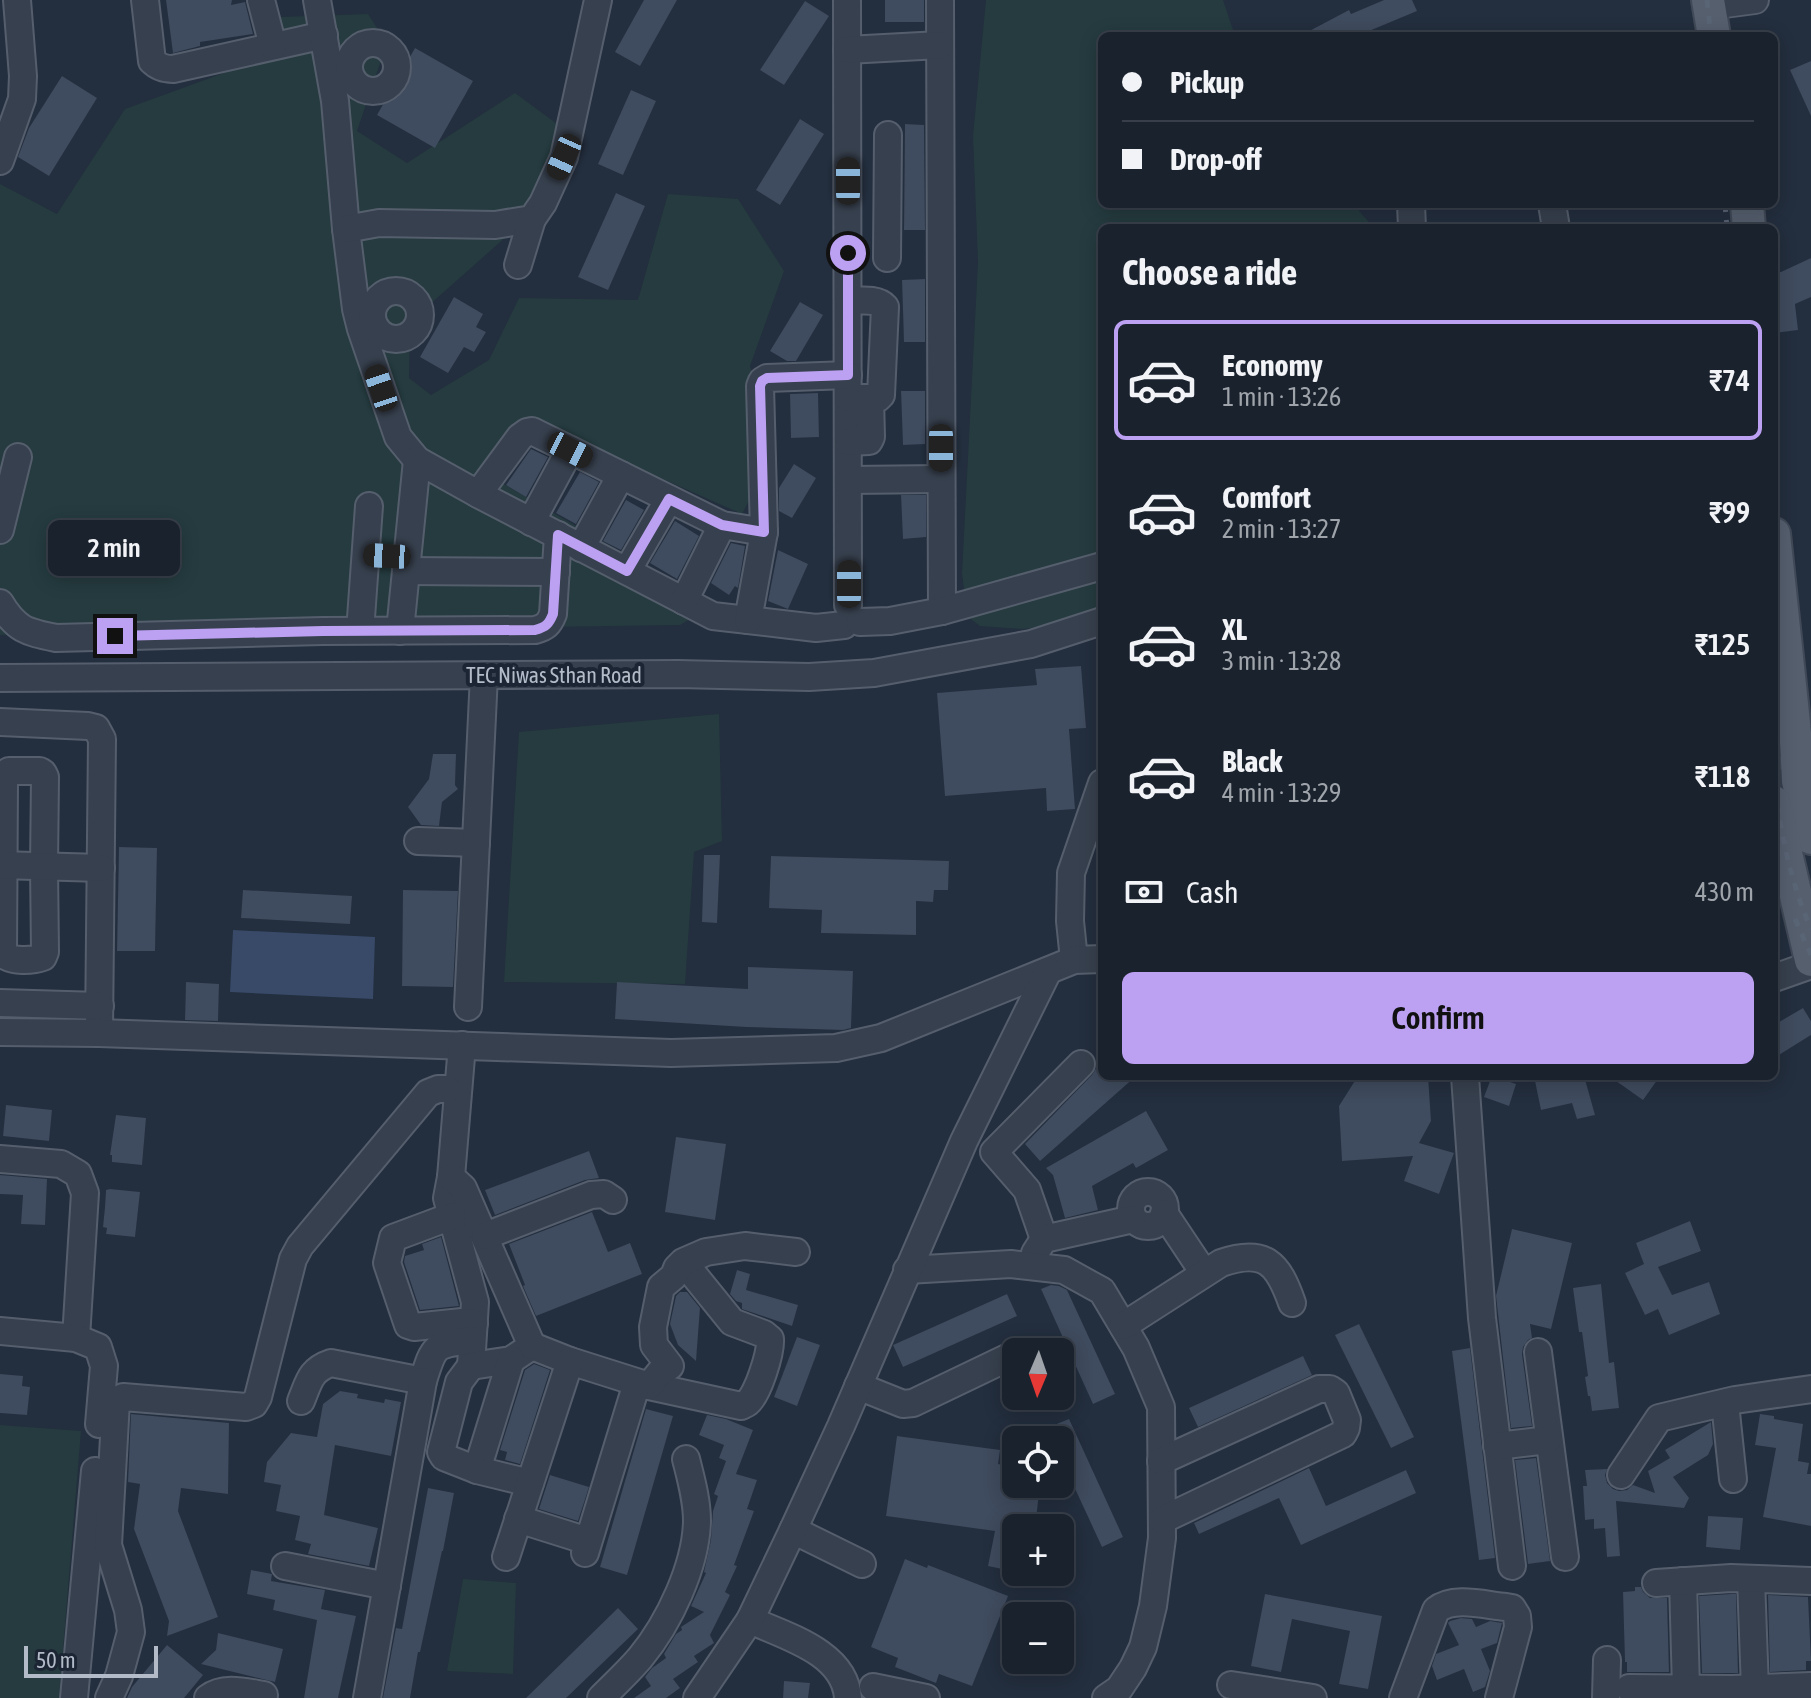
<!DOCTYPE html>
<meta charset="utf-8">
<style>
body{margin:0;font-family:"Asap Condensed",sans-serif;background:#232a36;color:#f1f3f6;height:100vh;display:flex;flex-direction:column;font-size:30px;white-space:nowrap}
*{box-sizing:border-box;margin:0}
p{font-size:26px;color:#9fa4aa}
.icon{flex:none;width:44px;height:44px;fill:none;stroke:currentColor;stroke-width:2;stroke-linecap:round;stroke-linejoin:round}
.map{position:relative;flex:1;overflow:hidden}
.drawer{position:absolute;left:1098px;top:224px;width:680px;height:856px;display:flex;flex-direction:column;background:#1a222e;border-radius:12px;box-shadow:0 4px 20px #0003,0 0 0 2px #383f4a}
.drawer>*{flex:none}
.top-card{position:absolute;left:1098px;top:32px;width:680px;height:176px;border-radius:12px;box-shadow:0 4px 20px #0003,0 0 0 2px #383f4a;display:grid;align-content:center;height:176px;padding:0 24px;background:#1a222e}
.needle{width:52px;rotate:182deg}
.buttons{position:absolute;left:1002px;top:1338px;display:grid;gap:16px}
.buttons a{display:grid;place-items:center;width:72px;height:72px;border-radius:12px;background:#1a222e;box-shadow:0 4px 20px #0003,0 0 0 2px #383f4a;font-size:40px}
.scale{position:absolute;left:24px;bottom:20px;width:134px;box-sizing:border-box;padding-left:8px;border:4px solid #b3bbc9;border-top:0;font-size:22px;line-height:28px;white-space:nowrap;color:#b3bbc9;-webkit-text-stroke:6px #1c2533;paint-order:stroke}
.end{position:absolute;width:36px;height:36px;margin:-18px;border:10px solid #bca0f2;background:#111;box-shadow:0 0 0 4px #111}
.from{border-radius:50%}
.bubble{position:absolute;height:56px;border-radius:12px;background:#1a222e;box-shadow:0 4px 20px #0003,0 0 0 2px #383f4a;font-size:26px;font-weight:600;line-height:56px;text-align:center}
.car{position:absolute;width:24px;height:48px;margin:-24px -12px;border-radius:10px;box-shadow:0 0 6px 2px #0007;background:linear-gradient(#222 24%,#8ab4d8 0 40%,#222 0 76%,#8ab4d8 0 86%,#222 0)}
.top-card b{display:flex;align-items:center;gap:28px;height:76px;font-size:30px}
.top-card b+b{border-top:2px solid #383f4a}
.top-card i{width:20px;height:20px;background:#f1f3f6}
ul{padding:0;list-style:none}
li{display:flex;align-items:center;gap:24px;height:120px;margin:0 16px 12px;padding:0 8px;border:4px solid transparent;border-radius:12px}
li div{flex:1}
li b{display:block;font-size:30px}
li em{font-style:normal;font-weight:600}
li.active{border-color:#bca0f2}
li>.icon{width:72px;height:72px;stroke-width:1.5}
h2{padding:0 24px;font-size:36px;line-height:96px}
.pay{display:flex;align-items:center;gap:20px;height:88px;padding:0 24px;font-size:30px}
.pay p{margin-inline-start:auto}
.primary-button{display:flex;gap:16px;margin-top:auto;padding:16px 24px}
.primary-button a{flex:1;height:92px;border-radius:12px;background:#bca0f2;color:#111;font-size:32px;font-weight:600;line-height:92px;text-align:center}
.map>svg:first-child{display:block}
.green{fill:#253b3f}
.water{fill:#384a68}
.building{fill:#3f4b5e}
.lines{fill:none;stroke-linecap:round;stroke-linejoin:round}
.minor-casing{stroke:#555e6c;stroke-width:30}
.major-casing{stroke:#404957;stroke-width:36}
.minor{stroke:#37404e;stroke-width:26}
.major{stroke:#555f6e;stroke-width:32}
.rail{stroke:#596475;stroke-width:5;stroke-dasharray:8 8;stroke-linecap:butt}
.route{stroke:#bca0f2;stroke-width:10}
.labels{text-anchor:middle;stroke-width:8;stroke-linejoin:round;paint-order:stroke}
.street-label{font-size:22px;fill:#b3bbc9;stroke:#1c2533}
</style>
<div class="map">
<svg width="1811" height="1698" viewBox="0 0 1811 1698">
<rect width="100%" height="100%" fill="#232e3e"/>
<g class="green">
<polygon points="986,0 1223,0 1235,36 1102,36 1102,204 1353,204 1374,228 1102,228 1102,619 1023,629 980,626 968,617 962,574 978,262 973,136"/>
<polygon points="368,14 387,43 357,131 407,163 515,93 564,129 551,197 410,322 409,378 431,395 489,360 519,298 638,300 668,194 738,199 784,271 750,366 775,451 742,514 550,429 488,475 687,590 702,612 680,625 0,635 0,184 57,214 125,109 235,69 280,17"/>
<polygon points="719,714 722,841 694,852 685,984 504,982 519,732"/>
<polygon points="0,1425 81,1431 59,1698 0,1698"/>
<polygon points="463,1579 516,1583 513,1674 447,1671"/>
</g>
<polygon class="water" points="233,930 375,937 373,999 230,992"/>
<g class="building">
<polygon points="166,0 232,0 231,5 245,2 253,34 200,42 200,46 173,53"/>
<polygon points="644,0 677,0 640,66 615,52"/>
<rect x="885" y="0" width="39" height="22"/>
<polygon points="1384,0 1412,0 1417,11 1357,36 1300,36 1349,10 1351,14"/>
<polygon points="805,1 829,16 784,85 760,70"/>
<polygon points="415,48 473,81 435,148 377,115"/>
<polygon points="1811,61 1811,116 1790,70"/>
<polygon points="62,76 97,98 49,176 18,157 29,128"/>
<polygon points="631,90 656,101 623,175 598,164"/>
<polygon points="800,119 824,134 780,205 756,190"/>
<polygon points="905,124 924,125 925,230 904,230"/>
<polygon points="616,193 645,206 608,290 578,277"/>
<polygon points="1811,258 1811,297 1795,304 1798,330 1774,333 1774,272 1781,272"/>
<polygon points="925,279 925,342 904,342 902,280"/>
<polygon points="454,297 483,314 476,327 486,332 474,352 464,347 448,373 420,357"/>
<polygon points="800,302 823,315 796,361 787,361 770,351"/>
<polygon points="901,391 925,391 925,444 903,445"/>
<polygon points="818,393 819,437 791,438 790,394"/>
<polygon points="531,449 548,457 526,497 506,485"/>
<polygon points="794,464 816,478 792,518 779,511 779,488"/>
<polygon points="580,472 599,482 576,524 556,513"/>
<polygon points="901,495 926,495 926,537 903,539"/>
<polygon points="626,500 644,510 621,550 603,541"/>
<polygon points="675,521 699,536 677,579 650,563"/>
<polygon points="731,543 745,546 738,588 735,586 729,595 711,583"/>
<polygon points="778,550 808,564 788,609 768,601"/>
<polygon points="1081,666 1086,728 1069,729 1075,809 1047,811 1046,788 945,796 937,693 1037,685 1035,669"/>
<polygon points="433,754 456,754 455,785 458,789 442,802 439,826 421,825 408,807 429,779"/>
<polygon points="119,847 157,848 155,951 117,951"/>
<polygon points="704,855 720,855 717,923 702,922"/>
<polygon points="771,856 949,861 948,890 934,890 933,902 916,901 916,935 821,933 822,910 769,908"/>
<polygon points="243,890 352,896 350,924 241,918"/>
<polygon points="403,890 458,891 453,987 402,986"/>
<polygon points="748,967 853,971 851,1028 843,1030 746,1027 615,1019 617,982 748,989"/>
<polygon points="186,982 219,984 218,1021 185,1020"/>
<polygon points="1803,1008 1811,1021 1811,1035 1774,1058 1774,1025"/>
<polygon points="1102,1062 1102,1076 1136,1076 1040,1161 1025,1144 1092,1075 1097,1067"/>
<polygon points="1358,1076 1428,1076 1431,1121 1419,1143 1454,1153 1439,1194 1404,1181 1413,1156 1342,1161 1339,1106"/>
<polygon points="1492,1076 1516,1084 1509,1106 1484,1097"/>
<polygon points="1534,1076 1584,1076 1595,1115 1577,1119 1572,1103 1541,1110"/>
<polygon points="1609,1076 1660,1076 1643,1100"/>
<polygon points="6,1105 52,1110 49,1141 3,1136"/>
<polygon points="1146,1111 1168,1150 1136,1168 1133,1163 1092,1186 1098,1210 1065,1218 1053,1175 1046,1168"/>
<polygon points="116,1115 146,1118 142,1165 112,1162 112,1155 110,1155"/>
<polygon points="676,1137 726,1144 715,1220 665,1212"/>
<polygon points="589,1151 599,1178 585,1180 495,1215 485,1190"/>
<polygon points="0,1175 47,1179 45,1225 21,1224 23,1195 0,1194"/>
<polygon points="110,1189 140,1192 135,1237 106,1234 107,1228 103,1227 105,1207 106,1190"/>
<polygon points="592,1212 608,1252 630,1243 642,1274 536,1316 523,1286 525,1285 509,1244"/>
<polygon points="1690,1221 1701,1251 1658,1267 1672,1295 1709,1282 1720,1314 1669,1335 1658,1309 1645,1315 1625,1273 1644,1264 1636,1243"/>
<polygon points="1512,1229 1572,1243 1551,1329 1530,1324 1532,1338 1528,1340 1523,1347 1522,1354 1532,1426 1511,1428 1496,1296"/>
<polygon points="441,1237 459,1306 420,1310 404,1262 405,1256 424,1250 422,1244"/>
<polygon points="737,1270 750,1274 746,1290 798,1305 792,1326 742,1309 742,1303 736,1301 730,1294"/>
<polygon points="1601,1284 1609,1363 1614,1362 1619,1408 1592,1411 1590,1396 1588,1396 1585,1377 1588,1376 1582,1332 1579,1332 1573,1288"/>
<polygon points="1051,1285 1059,1286 1067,1290 1115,1394 1093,1404 1041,1289"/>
<polygon points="680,1292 687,1292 700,1308 696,1361 678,1345 670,1324 676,1296"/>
<polygon points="1007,1294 1017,1316 903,1367 893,1345"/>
<polygon points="1359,1324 1414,1437 1391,1448 1335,1335"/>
<polygon points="797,1337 820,1345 797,1406 774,1397"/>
<polygon points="1470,1348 1495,1558 1479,1560 1452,1351"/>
<polygon points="1303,1356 1312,1375 1198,1427 1189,1408"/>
<polygon points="534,1364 550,1370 520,1464 505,1460 507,1452 500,1450 525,1370"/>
<polygon points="0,1374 23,1376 22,1386 30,1387 27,1415 0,1413"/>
<polygon points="340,1391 358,1394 357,1398 384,1403 385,1399 401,1402 391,1456 335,1445 324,1515 378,1528 369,1566 308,1554 311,1544 295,1540 300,1516 276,1511 281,1485 264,1482 267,1462 291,1433 317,1437 323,1404"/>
<polygon points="646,1409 673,1416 627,1575 600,1567"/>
<polygon points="131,1414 229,1423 228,1494 181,1488 178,1511 218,1617 167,1636 169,1621 134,1529 140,1484 128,1482"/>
<polygon points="1760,1414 1774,1416 1774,1419 1803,1424 1798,1461 1809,1463 1807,1474 1811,1474 1811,1526 1763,1517 1776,1448 1755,1445"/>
<polygon points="707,1415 726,1419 753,1430 736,1474 757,1480 747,1509 754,1511 734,1565 737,1566 725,1592 730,1595 710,1635 714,1643 694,1656 698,1662 673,1679 680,1688 666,1698 634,1698 651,1686 645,1677 652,1668 666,1658 664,1654 676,1634 682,1630 681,1627 704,1612 691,1606 706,1573 704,1572 711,1540 713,1511 718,1496 714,1494 726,1461 719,1458 724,1445 699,1435"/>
<polygon points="1069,1419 1123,1537 1102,1547 1060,1456 1060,1440 1053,1440 1047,1428"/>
<polygon points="1711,1422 1713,1444 1708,1455 1673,1477 1689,1498 1684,1508 1616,1501 1620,1556 1607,1557 1605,1528 1594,1529 1594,1519 1585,1520 1583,1486 1587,1486 1585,1470 1607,1469 1605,1475 1607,1483 1613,1489 1619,1491 1627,1490 1633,1485 1655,1493 1648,1471 1670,1458 1665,1450"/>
<polygon points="897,1436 1000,1450 998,1464 1016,1467 1016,1484 1040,1484 1035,1528 1016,1528 1016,1554 1012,1571 988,1566 995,1531 886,1516"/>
<polygon points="1536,1458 1550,1561 1528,1564 1515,1460"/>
<polygon points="1309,1468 1326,1506 1406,1470 1416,1493 1301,1545 1279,1498 1199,1534 1194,1523"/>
<polygon points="550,1475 589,1487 578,1521 539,1509"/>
<polygon points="428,1488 454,1493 443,1551 442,1551 420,1652 418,1652 410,1698 383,1698 396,1628 402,1629"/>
<polygon points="1708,1516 1743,1518 1740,1550 1706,1547"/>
<polygon points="905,1559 927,1568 928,1565 1008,1596 972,1686 939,1674 936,1683 895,1667 898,1658 871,1647"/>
<polygon points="251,1570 272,1574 271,1581 325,1590 321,1609 356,1616 338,1698 304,1698 317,1620 273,1610 275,1600 247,1594"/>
<polygon points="1635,1587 1641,1587 1643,1592 1650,1598 1667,1598 1669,1672 1627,1672 1627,1662 1625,1662 1623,1592 1635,1591"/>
<polygon points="1265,1594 1382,1616 1368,1689 1339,1684 1350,1631 1292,1619 1281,1672 1251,1666"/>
<polygon points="1731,1594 1736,1594 1738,1673 1702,1673 1699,1596"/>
<polygon points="1768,1595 1808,1597 1811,1661 1806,1661 1806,1670 1770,1672"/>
<polygon points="618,1608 638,1629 566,1698 526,1698"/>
<polygon points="1461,1618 1472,1619 1476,1627 1490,1621 1502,1623 1497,1643 1481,1649 1490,1671 1485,1687 1473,1692 1464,1669 1437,1680 1432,1666 1436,1654 1459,1645 1448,1623 1450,1621"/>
<polygon points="218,1633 283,1649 275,1682 201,1664 216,1650"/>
<polygon points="167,1645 203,1675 184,1698 127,1698 132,1687"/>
<polygon points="784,1681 810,1683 808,1698 783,1698"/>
</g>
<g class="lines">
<defs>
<g id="minor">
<path d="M145,0L152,61C158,67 164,69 173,69L324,35"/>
<polyline points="261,0 273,46"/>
<polyline points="317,0 335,101 346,229 356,309 361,329 398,437 417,460 478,494 713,616 816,628 844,625"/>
<polyline points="847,0 848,605"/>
<polyline points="940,0 942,611"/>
<polyline points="1710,6 1755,0"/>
<circle cx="373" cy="67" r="24"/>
<polyline points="847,50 940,45"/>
<polyline points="0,161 22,99 23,76 17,0"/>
<polyline points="1411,204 1412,228"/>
<polyline points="1552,204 1556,228"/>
<polyline points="346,229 379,223 495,225 532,219 543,203 564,157 598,0"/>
<polyline points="887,258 888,135"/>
<polyline points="518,265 532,219"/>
<circle cx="396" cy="315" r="24"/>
<path d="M848,301C860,301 877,298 885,307L881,395L878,398H848"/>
<polyline points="848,442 869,441 871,437 870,398"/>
<polyline points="849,480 941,479"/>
<polyline points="478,494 520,437 527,432 532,431 722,525 764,532 760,386 762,381 767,378 848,375"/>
<polyline points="531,522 570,450"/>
<polyline points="0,530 18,457"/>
<polyline points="581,548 621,475"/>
<polyline points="406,571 556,572"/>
<polyline points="627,571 669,499"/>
<polyline points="684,601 722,525"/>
<path d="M0,603C16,630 27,632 56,638L323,631L535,630C546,627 549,624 553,614L558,535"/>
<polyline points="361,618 369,506"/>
<polyline points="748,620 764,532"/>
<polyline points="860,622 890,621 942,611 1102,566"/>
<polyline points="400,631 417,460"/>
<polyline points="0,678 678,674 809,677 874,673 1031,644 1102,621"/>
<polyline points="0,722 88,726 96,728 102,739 99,1033"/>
<polyline points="1774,745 1811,739"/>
<path d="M9,771H40L43,773L45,777L44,867L45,952L43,957C32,961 12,962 3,954L4,781L6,775Z"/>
<polyline points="1774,783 1798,781"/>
<polyline points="418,841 476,843"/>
<polyline points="0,865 101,868"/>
<polyline points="1074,960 1070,921 1071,873 1102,783"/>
<polyline points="1774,978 1811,965"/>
<polyline points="0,1003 100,1006"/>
<polyline points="468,1007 484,675"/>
<polyline points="0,1032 99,1033 671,1053 836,1048 881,1038 1074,960 1102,959"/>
<path d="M462,1045L451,1177L447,1198L475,1302L471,1366L511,1360L532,1346L570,1361L649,1386L741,1406C743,1405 746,1404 747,1403C758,1395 771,1352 770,1339L764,1334L732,1322L694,1275"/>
<polyline points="1465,1076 1482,1318 1512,1566"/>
<polyline points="0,1159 61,1164 78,1174 85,1193 76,1338"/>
<polyline points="451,1177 463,1188 532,1346"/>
<circle cx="1148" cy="1209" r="17"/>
<polyline points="1164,1213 1204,1273"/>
<polyline points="452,1216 393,1238 387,1263 408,1325 414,1327 462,1322 474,1323"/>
<polyline points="485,1236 591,1195 604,1194 613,1200"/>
<polyline points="1044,1239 1027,1190 994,1152 1081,1064"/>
<polyline points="1035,1253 1044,1239 1133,1219"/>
<polyline points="907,1270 1011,1264 1064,1270 1102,1291 1136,1348 1161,1407 1162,1538 1153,1606 1143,1647 1133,1668 1119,1689 1106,1698"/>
<path d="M1123,1326L1221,1263C1265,1248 1278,1263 1292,1303"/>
<polyline points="0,1331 76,1338 98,1347 104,1366 99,1424"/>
<polyline points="1538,1352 1565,1557"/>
<polyline points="511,1360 477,1470 530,1483"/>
<polyline points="471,1366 459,1382 441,1452 444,1457 477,1470"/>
<polyline points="649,1386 662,1370 670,1366 654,1345 653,1327 661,1287 674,1276 677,1268 683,1262 706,1252 745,1246 796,1252"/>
<polyline points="858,1386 903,1404 913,1403 1011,1356"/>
<path d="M301,1401C309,1382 310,1370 331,1363L423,1381C434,1345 434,1344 472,1340"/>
<polyline points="1725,1403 1733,1479"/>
<polyline points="1497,1446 1548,1440"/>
<polyline points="1161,1461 1319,1389 1330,1389 1336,1393 1347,1420 1346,1428 1343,1434 1162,1520"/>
<polyline points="1621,1475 1659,1418 1735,1400 1811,1389"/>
<polyline points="518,1519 588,1541"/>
<polyline points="793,1530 862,1564"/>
<polyline points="585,1553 637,1383"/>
<polyline points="506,1557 570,1361"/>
<polyline points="285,1566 387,1586"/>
<polyline points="1751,1579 1755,1689"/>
<polyline points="1683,1581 1686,1689"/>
<polyline points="1656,1583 1731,1578 1811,1581"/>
<path d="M750,1620C785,1636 845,1652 848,1698"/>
<polyline points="1231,1685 1313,1698"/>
<polyline points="873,1687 926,1698"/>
<polyline points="1629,1688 1732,1689 1811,1686"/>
<polyline points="74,1698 95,1471"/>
<polyline points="109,1698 119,1676 131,1632 128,1610 108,1545 116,1401 123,1397 246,1407 254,1404 258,1397 293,1259 300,1246 428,1093 438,1089 447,1089"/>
<path d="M208,1698C224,1686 245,1692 264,1695"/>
<polyline points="367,1698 423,1381"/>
<path d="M601,1698C614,1685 628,1672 640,1658C669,1623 696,1566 697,1521C697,1500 691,1479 686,1459"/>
<polyline points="697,1698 750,1620 793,1530 841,1426 964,1141 1048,971"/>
<path d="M1403,1698L1436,1610C1454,1596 1484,1605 1506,1607L1512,1608L1517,1616L1518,1627L1499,1698"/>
<polyline points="1606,1698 1607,1660"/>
</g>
<g id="major">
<polyline points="1708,0 1714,36"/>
<polyline points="1747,204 1749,228"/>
<polyline points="1774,534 1796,742 1798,781 1811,838"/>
<polyline points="1774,802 1811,960"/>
</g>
</defs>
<use href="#minor" class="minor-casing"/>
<use href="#major" class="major-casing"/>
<use href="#minor" class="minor"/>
<use href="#major" class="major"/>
<g class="rail">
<polyline points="1707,0 1711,36"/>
<polyline points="1725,204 1727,228"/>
<path d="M1774,773C1778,825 1790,881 1811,929"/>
<polyline points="1795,919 1811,955"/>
</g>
</g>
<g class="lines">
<path class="route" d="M115,636L323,631L535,630C546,627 549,624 553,614L558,535L627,571L669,499L722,525L764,532L760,386L762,381L767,378L848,375V253"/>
</g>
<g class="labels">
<g class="street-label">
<text x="554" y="683">TEC Niwas Sthan Road</text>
</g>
</g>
</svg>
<div class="buttons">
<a><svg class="needle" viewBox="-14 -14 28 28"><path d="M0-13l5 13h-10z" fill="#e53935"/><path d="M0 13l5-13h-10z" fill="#9fa4aa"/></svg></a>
<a><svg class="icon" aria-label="locate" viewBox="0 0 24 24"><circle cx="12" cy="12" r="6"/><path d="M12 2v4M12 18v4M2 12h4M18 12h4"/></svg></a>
<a>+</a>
<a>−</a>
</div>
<div class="scale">50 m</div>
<i class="end from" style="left:848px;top:253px"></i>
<i class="end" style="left:115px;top:636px"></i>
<div class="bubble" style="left:48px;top:520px;width:132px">2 min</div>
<i class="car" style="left:564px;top:157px;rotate:204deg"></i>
<i class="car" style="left:848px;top:181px;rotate:0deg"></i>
<i class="car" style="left:381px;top:388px;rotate:341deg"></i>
<i class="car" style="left:941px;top:448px;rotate:180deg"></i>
<i class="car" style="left:570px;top:450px;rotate:117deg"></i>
<i class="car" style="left:387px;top:556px;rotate:273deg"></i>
<i class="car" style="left:849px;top:584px;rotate:0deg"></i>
<div class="top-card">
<b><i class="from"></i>Pickup</b>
<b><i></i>Drop-off</b>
</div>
<section class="drawer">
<h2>Choose a ride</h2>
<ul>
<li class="active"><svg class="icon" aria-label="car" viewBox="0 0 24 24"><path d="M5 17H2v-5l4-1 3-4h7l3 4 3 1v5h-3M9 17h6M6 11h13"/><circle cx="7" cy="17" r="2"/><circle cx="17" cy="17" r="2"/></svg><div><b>Economy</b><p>1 min · 13:26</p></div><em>₹74</em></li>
<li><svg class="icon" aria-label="car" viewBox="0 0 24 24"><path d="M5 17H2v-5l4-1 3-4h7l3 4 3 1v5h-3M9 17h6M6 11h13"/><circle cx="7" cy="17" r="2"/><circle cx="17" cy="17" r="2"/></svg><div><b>Comfort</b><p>2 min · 13:27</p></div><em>₹99</em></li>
<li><svg class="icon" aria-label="car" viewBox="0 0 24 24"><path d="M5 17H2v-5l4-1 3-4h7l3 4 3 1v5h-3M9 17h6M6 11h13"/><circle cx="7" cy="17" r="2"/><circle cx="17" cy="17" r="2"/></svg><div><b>XL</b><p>3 min · 13:28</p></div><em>₹125</em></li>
<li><svg class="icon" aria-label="car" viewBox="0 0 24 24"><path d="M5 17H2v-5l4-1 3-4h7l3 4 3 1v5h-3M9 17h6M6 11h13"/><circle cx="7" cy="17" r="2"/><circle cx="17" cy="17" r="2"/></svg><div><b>Black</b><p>4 min · 13:29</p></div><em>₹118</em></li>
</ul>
<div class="pay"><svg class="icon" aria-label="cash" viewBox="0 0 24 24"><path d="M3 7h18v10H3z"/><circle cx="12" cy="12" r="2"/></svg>Cash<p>430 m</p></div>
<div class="primary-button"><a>Confirm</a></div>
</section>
</div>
